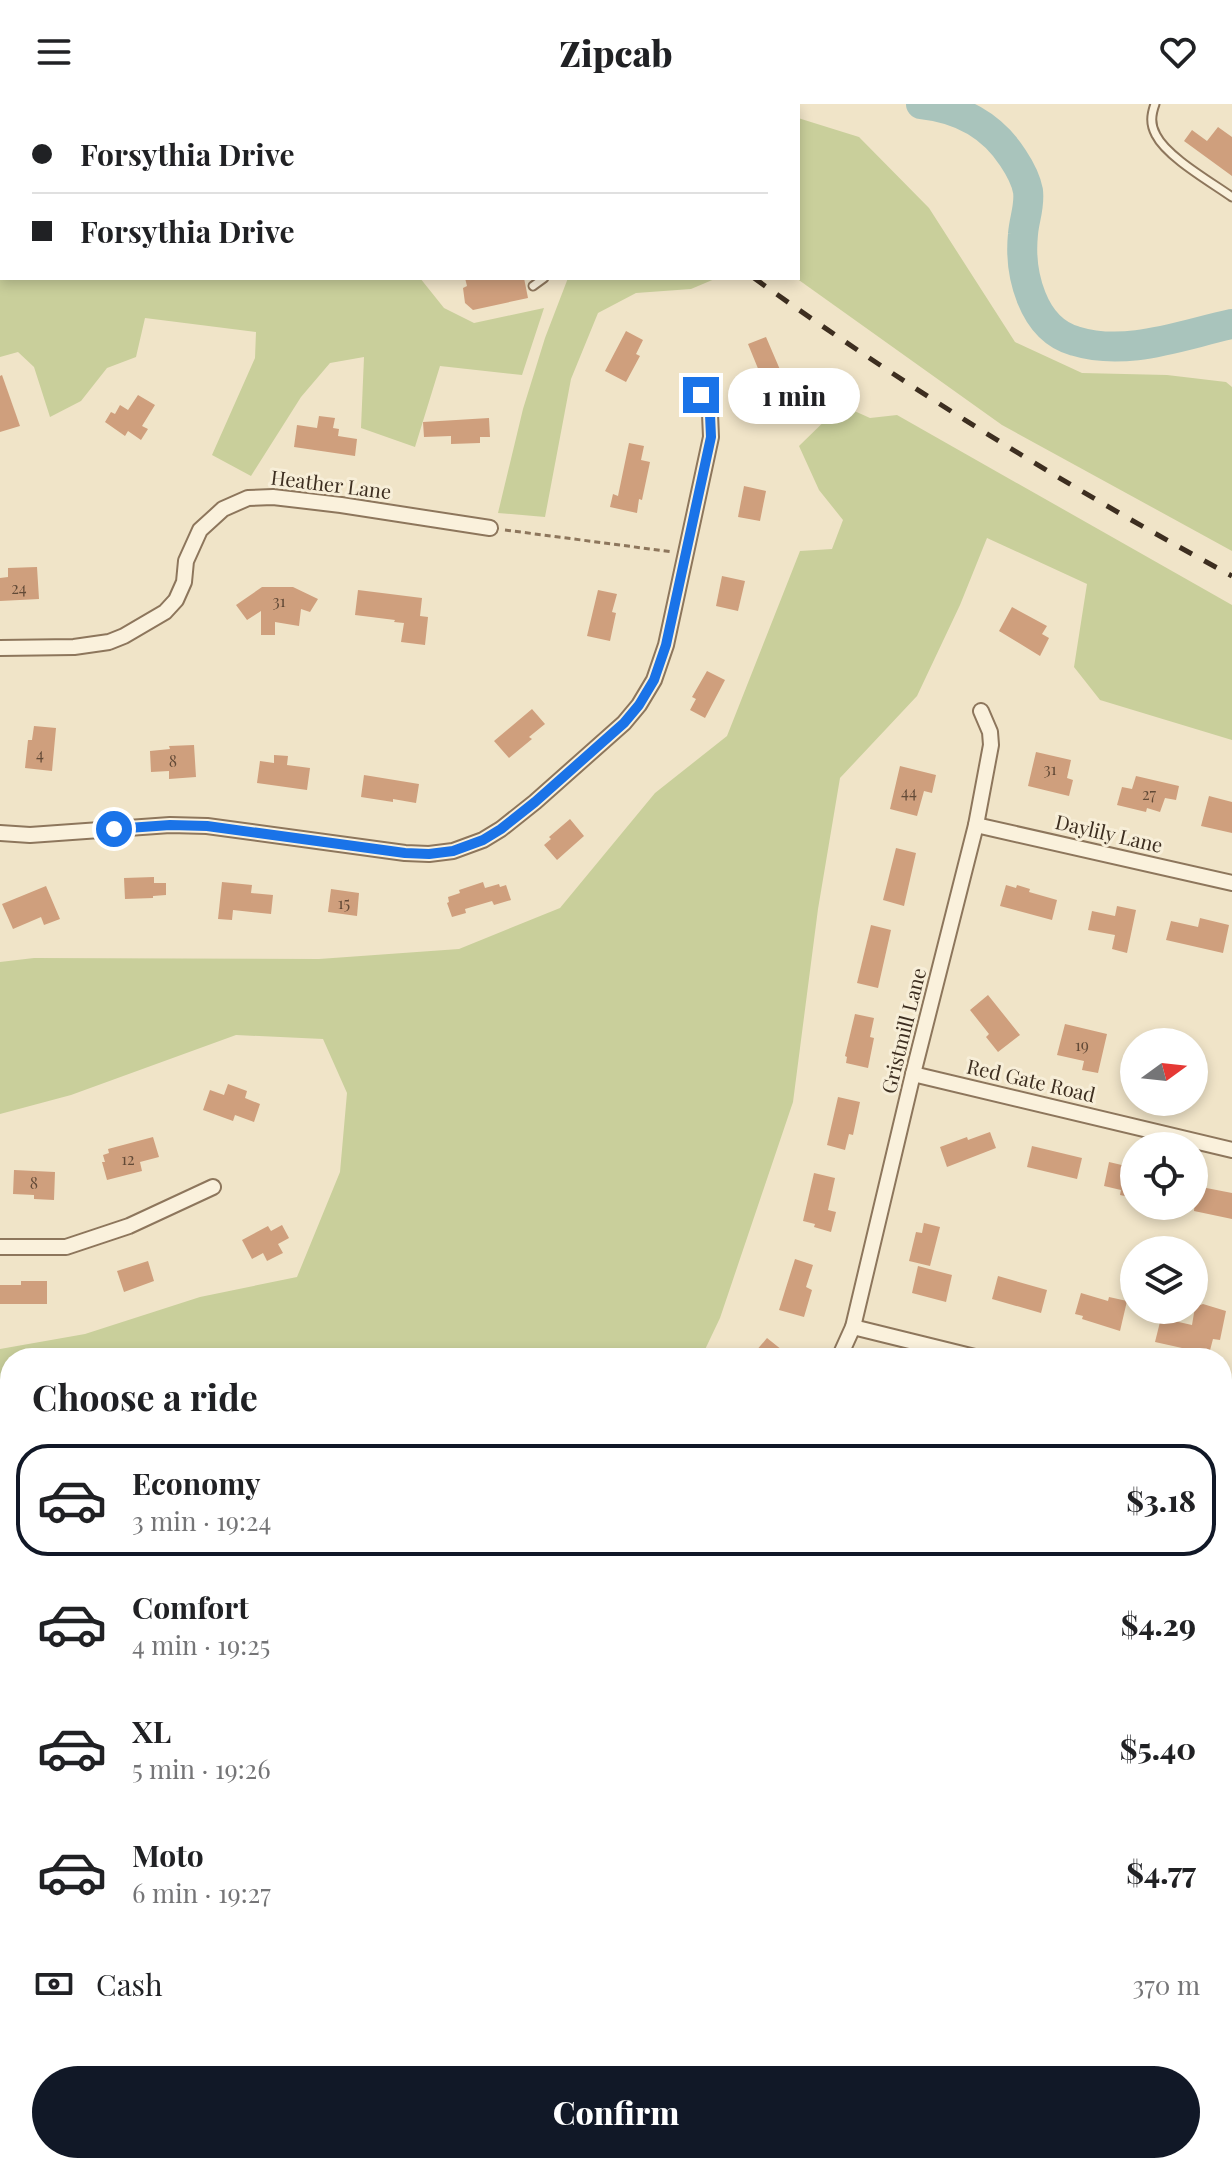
<!DOCTYPE html>
<meta charset="utf-8">
<style>
body{margin:0;font-family:"Playfair Display",serif;background:#f2f2f2;color:#202124;height:100vh;display:flex;flex-direction:column;font-size:30px;white-space:nowrap}
*{box-sizing:border-box;margin:0}
p{font-size:26px;color:#757577}
.icon{flex:none;width:44px;height:44px;fill:none;stroke:currentColor;stroke-width:2;stroke-linecap:round;stroke-linejoin:round}
.map{position:relative;flex:1;overflow:hidden}
.drawer{position:absolute;left:0px;top:1244px;width:1232px;height:826px;display:flex;flex-direction:column;background:#fff;border-radius:32px 32px 0 0;box-shadow:0 4px 12px #0003}
.drawer>*{flex:none}
.guide{position:absolute;left:0px;top:0px;width:800px;height:176px;box-shadow:0 4px 12px #0003;display:grid;align-content:center;height:176px;padding:0 32px;background:#fff}
.needle{width:52px;rotate:75deg}
.tools{position:absolute;left:1120px;top:924px;display:grid;gap:16px}
.tools a{display:grid;place-items:center;width:88px;height:88px;border-radius:50%;background:#fff;box-shadow:0 4px 12px #0003;font-size:40px}
.end{position:absolute;width:36px;height:36px;margin:-18px;border:10px solid #1a73e8;background:#fff;box-shadow:0 0 0 4px #fff}
.from{border-radius:50%}
.bubble{position:absolute;height:56px;border-radius:28px;background:#fff;box-shadow:0 4px 12px #0003;font-size:26px;font-weight:800;line-height:56px;text-align:center}
.guide b{display:flex;align-items:center;gap:28px;height:76px;font-size:30px}
.guide b+b{border-top:2px solid #e0e0e0}
.guide i{width:20px;height:20px;background:#202124}
ul{padding:0;list-style:none}
li{display:flex;align-items:center;gap:24px;height:112px;margin:0 16px 12px;padding:0 16px;border:4px solid transparent;border-radius:32px}
li div{flex:1}
li b{display:block;font-size:30px}
li em{font-style:normal;font-weight:800}
li.on{border-color:#111827}
li>.icon{width:72px;height:72px;stroke-width:1.5}
h2{padding:0 32px;font-size:36px;line-height:96px}
.pay{display:flex;align-items:center;gap:20px;height:88px;padding:0 32px;font-size:30px}
.pay p{margin-inline-start:auto}
.cta{display:flex;gap:16px;margin-top:auto;padding:16px 32px}
.cta a{flex:1;height:92px;border-radius:48px;background:#111827;color:#fff;font-size:32px;font-weight:800;line-height:92px;text-align:center}
header{display:flex;justify-content:space-between;align-items:center;height:104px;padding:0 32px;background:#fff;font-size:36px;font-weight:800}
.map>svg:first-child{display:block}
.green{fill:#c9cf9b}
.lines{fill:none;stroke-linecap:round;stroke-linejoin:round}
.river{stroke:#a9c4bc;stroke-width:30}
.building{fill:#cf9f7d}
.lane-casing{stroke:#8d765c;stroke-width:11}
.street-casing{stroke:#8d765c;stroke-width:18}
.secondary-casing{stroke:#6f573f;stroke-width:26}
.path{stroke:#8d765c;stroke-width:3;stroke-dasharray:6 4;stroke-linecap:butt}
.lane{stroke:#faf1dc;stroke-width:7}
.street{stroke:#faf1dc;stroke-width:14}
.secondary{stroke:#faf1dc;stroke-width:22}
.rail{stroke:#3d2e20;stroke-width:5;stroke-dasharray:14 14;stroke-linecap:butt}
.route{stroke:#1a73e8;stroke-width:10}
.labels{text-anchor:middle;stroke-width:6;stroke-linejoin:round;paint-order:stroke}
.number-label{font-size:16px;fill:#624a37}
.street-label{font-size:20px;fill:#3d2e20;stroke:#f7eed8}
</style>
<header><svg class="icon" aria-label="menu" viewBox="0 0 24 24"><path d="M4 6h16M4 12h16M4 18h16"/></svg>Zipcab<svg class="icon" aria-label="heart" viewBox="0 0 24 24"><path d="M12 20l-8-8c-3-5 5-10 8-4 3-6 11-1 8 4z"/></svg></header>
<div class="map">
<svg width="1232" height="2069" viewBox="0 0 1232 2069">
<rect width="100%" height="100%" fill="#f0e4c8"/>
<g class="green">
<polygon points="0,0 753,0 759,2 2,2 2,174 420,174 444,204 474,219 544,204 522,271 440,262 415,343 361,324 364,253 330,259 301,293 251,372 212,351 255,254 256,228 145,214 136,253 107,264 81,297 50,313 34,263 18,248 0,253"/>
<polygon points="798,14 859,33 929,104 1015,238 1082,269 1167,271 1226,278 1232,283 1232,447 1002,321 796,174 798,174"/>
<polygon points="568,174 717,174 691,185 636,189 598,209 571,275 545,413 498,409 523,305 545,234"/>
<polygon points="841,301 870,314 897,311 1232,501 1232,636 1100,596 1074,563 1087,480 987,434 960,501 917,592 840,674 818,805 793,998 720,1214 701,1254 10,1254 10,1654 0,1655 0,1245 85,1230 200,1193 297,1173 340,1068 347,989 323,935 236,931 71,991 0,1010 0,858 34,854 319,855 459,845 560,804 655,689 727,632 800,447 832,445 843,416 819,386 799,342"/>
<polygon points="1222,1551 1232,1559 1232,1875 1222,1857"/>
<polygon points="688,2060 860,2060 856,2069 739,2069"/>
</g>
<g class="lines">
<path class="river" d="M921,0C959,4 992,21 1013,54C1019,63 1026,76 1028,87C1030,102 1024,116 1023,130C1019,169 1032,225 1075,237C1127,253 1181,231 1232,220"/>
</g>
<g class="building">
<polygon points="1218,23 1232,33 1232,72 1184,37 1192,26 1207,37"/>
<polygon points="465,174 524,174 528,194 473,206 465,199 463,184 467,182"/>
<polygon points="626,227 643,236 636,250 640,252 626,278 605,267"/>
<polygon points="766,233 781,268 787,266 796,290 772,299 748,240"/>
<polygon points="2,271 20,322 0,328 0,272"/>
<polygon points="138,291 155,301 142,322 148,325 141,336 128,327 125,332 105,318 111,308 115,310 120,301 128,306"/>
<polygon points="319,312 335,314 333,324 339,325 338,332 357,335 355,352 294,343 297,321 317,324"/>
<polygon points="489,314 490,333 480,333 480,339 451,340 451,332 424,333 423,318"/>
<polygon points="629,339 644,342 641,356 650,358 642,396 639,395 637,409 610,403 613,390 618,392"/>
<polygon points="744,382 766,387 760,417 738,413"/>
<polygon points="37,463 39,495 0,497 0,474 8,473 8,464"/>
<polygon points="722,472 745,477 738,507 716,502"/>
<polygon points="262,483 293,483 318,495 310,508 301,505 299,522 275,518 275,531 261,531 261,507 247,516 236,501"/>
<polygon points="358,486 422,494 420,512 428,513 425,541 401,538 404,519 394,518 395,516 355,511"/>
<polygon points="598,486 617,490 612,508 616,509 610,537 587,532"/>
<polygon points="1012,503 1047,522 1042,530 1049,534 1040,552 999,527"/>
<polygon points="707,567 725,576 705,614 690,606 696,595 692,593"/>
<polygon points="532,605 545,620 529,633 532,635 509,654 494,637"/>
<polygon points="34,622 56,624 52,667 25,664 28,636 32,636"/>
<polygon points="194,641 196,673 169,675 169,667 151,668 150,647 170,645 169,642"/>
<polygon points="1036,648 1071,656 1067,674 1073,676 1069,692 1028,682"/>
<polygon points="274,651 288,652 287,661 310,664 307,686 257,679 260,657 274,659"/>
<polygon points="900,662 936,671 932,689 924,687 917,712 890,705"/>
<polygon points="364,671 419,680 416,699 393,695 393,698 361,693"/>
<polygon points="1136,672 1179,682 1176,696 1165,694 1160,708 1147,704 1146,708 1117,701 1122,683 1132,685"/>
<polygon points="1209,692 1232,698 1232,729 1201,722"/>
<polygon points="570,715 584,732 557,756 544,741 551,735 549,733"/>
<polygon points="896,744 916,749 904,802 883,796"/>
<polygon points="154,773 154,779 166,779 166,791 153,792 153,794 125,795 124,774"/>
<polygon points="222,778 252,781 251,789 273,791 271,810 233,806 232,816 218,815"/>
<polygon points="483,778 485,784 499,780 500,783 506,781 511,796 494,801 492,797 465,805 466,809 452,813 447,799 449,798 448,793 460,789 459,786"/>
<polygon points="1006,781 1016,784 1017,781 1030,785 1029,788 1057,796 1052,816 1000,802"/>
<polygon points="46,782 60,815 44,821 41,813 13,825 2,800"/>
<polygon points="331,785 359,789 357,812 328,808"/>
<polygon points="1117,802 1136,806 1127,849 1112,845 1115,831 1088,826 1092,807 1115,812"/>
<polygon points="1200,814 1229,821 1223,849 1166,836 1171,817 1198,823"/>
<polygon points="871,821 891,826 878,884 857,879"/>
<polygon points="988,891 1020,931 998,948 986,933 989,930 970,906"/>
<polygon points="855,910 874,914 870,933 874,934 868,964 846,959 847,953 845,952"/>
<polygon points="1065,920 1107,930 1098,969 1082,966 1084,957 1057,951"/>
<polygon points="228,980 247,987 245,994 260,1000 254,1018 235,1011 233,1017 203,1006 210,986 224,991"/>
<polygon points="838,993 860,998 853,1031 849,1030 845,1046 827,1041"/>
<polygon points="990,1028 996,1044 947,1063 940,1043 967,1033 968,1036"/>
<polygon points="153,1033 159,1053 140,1058 142,1067 107,1076 102,1058 105,1058 103,1051 109,1049 108,1045"/>
<polygon points="1032,1042 1082,1054 1077,1075 1027,1063"/>
<polygon points="1128,1054 1134,1054 1134,1094 1120,1091 1121,1086 1104,1082 1109,1058 1126,1062"/>
<polygon points="14,1066 55,1068 54,1096 34,1095 34,1091 13,1090"/>
<polygon points="814,1069 835,1074 828,1106 836,1108 831,1128 814,1123 815,1120 803,1117"/>
<polygon points="1196,1082 1232,1089 1232,1115 1194,1107"/>
<polygon points="924,1119 940,1123 930,1162 909,1157 916,1128 922,1129"/>
<polygon points="282,1121 289,1134 278,1140 283,1149 267,1157 263,1149 252,1155 242,1136 268,1122 271,1127"/>
<polygon points="795,1155 813,1161 806,1183 812,1186 804,1213 779,1206"/>
<polygon points="148,1157 154,1177 124,1188 117,1167"/>
<polygon points="918,1162 952,1171 946,1198 912,1189"/>
<polygon points="998,1172 1047,1186 1041,1209 992,1195"/>
<polygon points="21,1177 47,1177 47,1200 0,1200 0,1181 21,1181"/>
<polygon points="1081,1189 1108,1197 1109,1193 1127,1197 1120,1227 1082,1215 1083,1212 1075,1210"/>
<polygon points="1203,1200 1226,1207 1220,1236 1213,1235 1209,1250 1155,1238 1161,1214 1192,1221 1195,1203"/>
<polygon points="767,1234 792,1254 750,1254"/>
</g>
<g class="lines">
<defs>
<g id="lane">
<polyline points="249,0 249,2"/>
<path d="M1155,0C1151,11 1150,20 1156,31C1167,53 1211,78 1232,93"/>
<polyline points="533,182 544,174"/>
</g>
<g id="street">
<polyline points="0,544 74,543 109,538 124,532 165,508 176,496 184,478 186,457 200,426 223,405 248,394 273,393 341,401 490,424"/>
<polyline points="976,721 1232,779"/>
<polyline points="0,729 30,731 170,721 207,722 405,749 429,750 453,747 483,736 501,725 535,698 624,619 639,601 654,576 666,541 711,333 710,310 701,291"/>
<polyline points="913,970 1232,1046"/>
<polyline points="0,1143 66,1143 129,1122 213,1083"/>
<polyline points="853,1223 979,1254"/>
<polyline points="839,1254 853,1223 913,970 976,721 991,641 990,628 981,607"/>
<polyline points="1222,1313 1232,1315"/>
<polyline points="0,1856 10,1839"/>
<polyline points="256,2069 258,2060"/>
<polyline points="893,2069 897,2060"/>
</g>
<g id="secondary">
<polyline points="0,2051 10,2055"/>
<polyline points="28,2060 57,2069"/>
</g>
</defs>
<use href="#lane" class="lane-casing"/>
<use href="#street" class="street-casing"/>
<use href="#secondary" class="secondary-casing"/>
<polyline class="path" points="505,426 673,448"/>
<use href="#lane" class="lane"/>
<use href="#street" class="street"/>
<use href="#secondary" class="secondary"/>
<g class="rail">
<polyline points="527,0 529,2"/>
<path d="M754,174C907,284 1066,382 1232,472"/>
</g>
</g>
<g class="lines">
<polyline class="route" points="114,725 170,721 207,722 405,749 429,750 453,747 483,736 501,725 535,698 624,619 639,601 654,576 666,541 711,333 710,310 701,291"/>
</g>
<g class="labels">
<g class="number-label">
<text x="19" y="490">24</text>
<text x="279" y="503">31</text>
<text x="40" y="656">4</text>
<text x="173" y="663">8</text>
<text x="1050" y="671">31</text>
<text x="909" y="694">44</text>
<text x="1149" y="696">27</text>
<text x="344" y="805">15</text>
<text x="1082" y="947">19</text>
<text x="128" y="1061">12</text>
<text x="34" y="1085">8</text>
</g>
<g class="street-label">
<text transform="translate(331 381) rotate(7)" y="7">Heather Lane</text>
<text transform="translate(1109 730) rotate(13)" y="7">Daylily Lane</text>
<text transform="translate(904 927) rotate(-76)" y="7">Gristmill Lane</text>
<text transform="translate(1031 977) rotate(13)" y="7">Red Gate Road</text>
</g>
</g>
</svg>
<div class="tools">
<a><svg class="needle" viewBox="-14 -14 28 28"><path d="M0-13l5 13h-10z" fill="#e53935"/><path d="M0 13l5-13h-10z" fill="#757577"/></svg></a>
<a><svg class="icon" aria-label="locate" viewBox="0 0 24 24"><circle cx="12" cy="12" r="6"/><path d="M12 2v4M12 18v4M2 12h4M18 12h4"/></svg></a>
<a><svg class="icon" aria-label="layers" viewBox="0 0 24 24"><path d="M12 4l9 5-9 5-9-5zM3 14l9 5 9-5"/></svg></a>
</div>
<i class="end from" style="left:114px;top:725px"></i>
<i class="end" style="left:701px;top:291px"></i>
<div class="bubble" style="left:728px;top:264px;width:132px">1 min</div>
<div class="guide">
<b><i class="from"></i>Forsythia Drive</b>
<b><i></i>Forsythia Drive</b>
</div>
<section class="drawer">
<h2>Choose a ride</h2>
<ul>
<li class="on"><svg class="icon" aria-label="car" viewBox="0 0 24 24"><path d="M5 17H2v-5l4-1 3-4h7l3 4 3 1v5h-3M9 17h6M6 11h13"/><circle cx="7" cy="17" r="2"/><circle cx="17" cy="17" r="2"/></svg><div><b>Economy</b><p>3 min · 19:24</p></div><em>$3.18</em></li>
<li><svg class="icon" aria-label="car" viewBox="0 0 24 24"><path d="M5 17H2v-5l4-1 3-4h7l3 4 3 1v5h-3M9 17h6M6 11h13"/><circle cx="7" cy="17" r="2"/><circle cx="17" cy="17" r="2"/></svg><div><b>Comfort</b><p>4 min · 19:25</p></div><em>$4.29</em></li>
<li><svg class="icon" aria-label="car" viewBox="0 0 24 24"><path d="M5 17H2v-5l4-1 3-4h7l3 4 3 1v5h-3M9 17h6M6 11h13"/><circle cx="7" cy="17" r="2"/><circle cx="17" cy="17" r="2"/></svg><div><b>XL</b><p>5 min · 19:26</p></div><em>$5.40</em></li>
<li><svg class="icon" aria-label="car" viewBox="0 0 24 24"><path d="M5 17H2v-5l4-1 3-4h7l3 4 3 1v5h-3M9 17h6M6 11h13"/><circle cx="7" cy="17" r="2"/><circle cx="17" cy="17" r="2"/></svg><div><b>Moto</b><p>6 min · 19:27</p></div><em>$4.77</em></li>
</ul>
<div class="pay"><svg class="icon" aria-label="cash" viewBox="0 0 24 24"><path d="M3 7h18v10H3z"/><circle cx="12" cy="12" r="2"/></svg>Cash<p>370 m</p></div>
<div class="cta"><a>Confirm</a></div>
</section>
</div>
